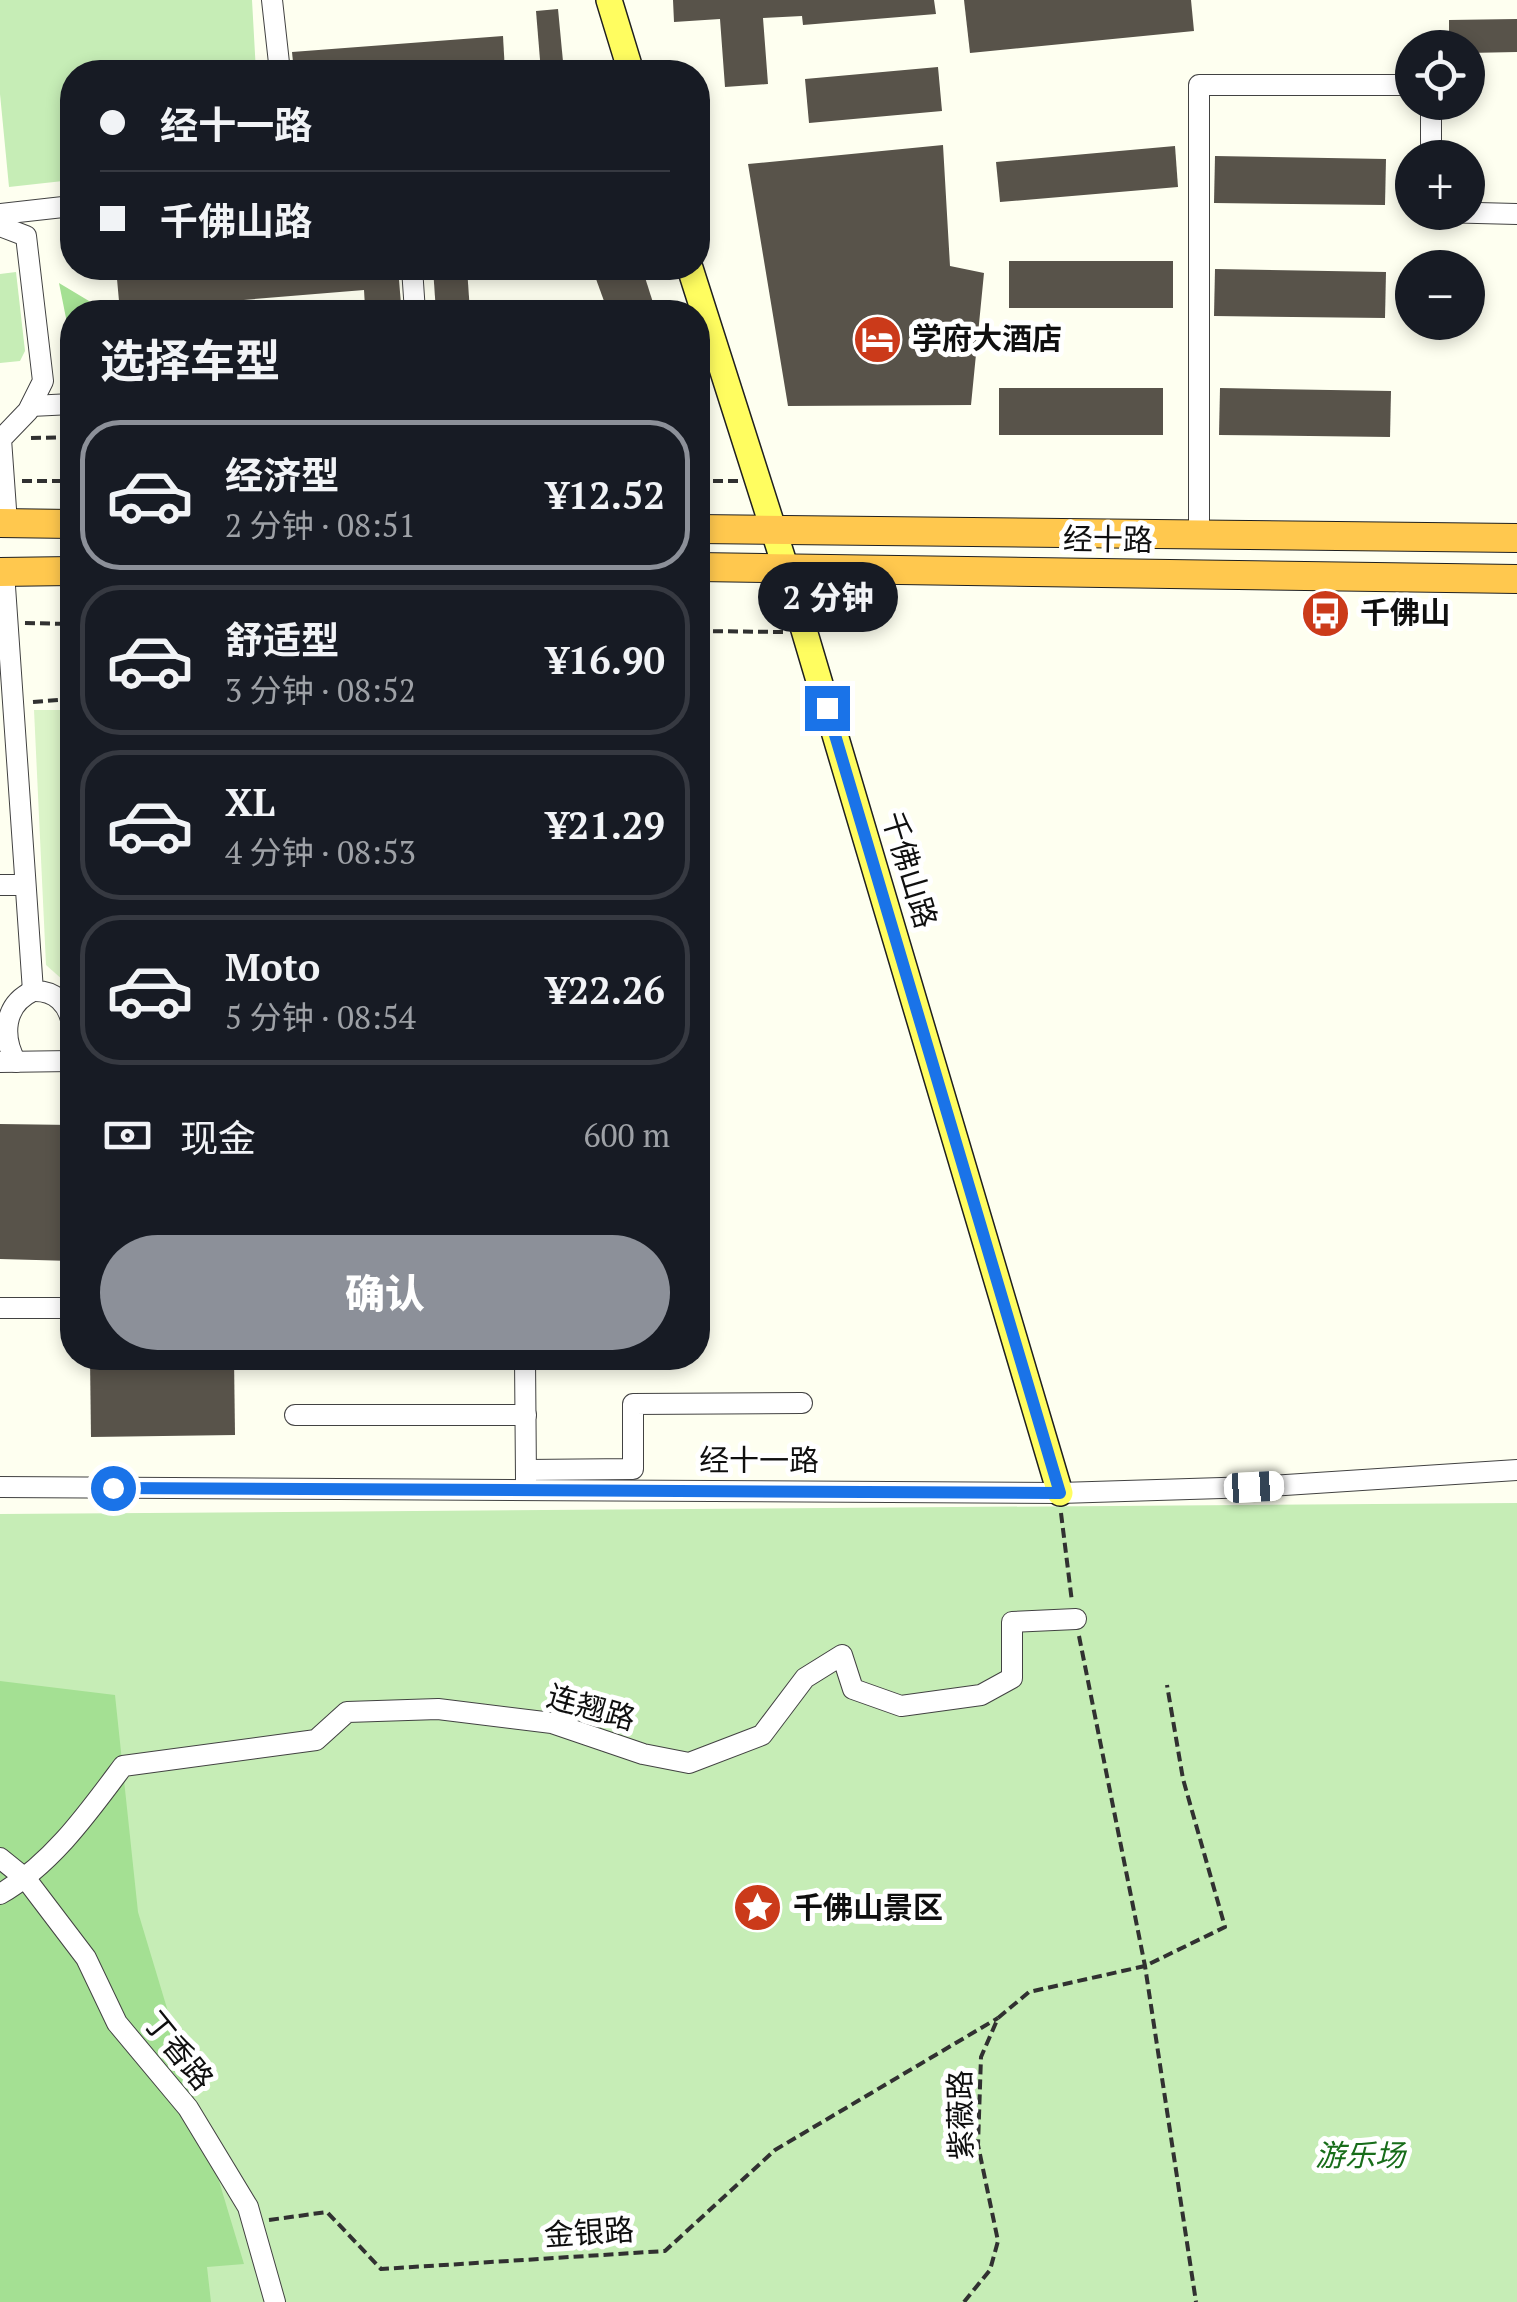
<!DOCTYPE html>
<html lang="zh">
<meta charset="utf-8">
<style>
body{margin:0;font-family:"PT Serif","Noto Sans SC",serif;background:#242831;color:#f1f3f6;height:100vh;display:flex;flex-direction:column;font-size:38px;white-space:nowrap}
*{box-sizing:border-box;margin:0}
p{font-size:32px;color:#9ea1a6}
.icon{flex:none;width:55px;height:55px;fill:none;stroke:currentColor;stroke-width:2;stroke-linecap:round;stroke-linejoin:round}
.map{position:relative;flex:1;overflow:hidden}
.panel{position:absolute;left:60px;top:300px;width:650px;height:1070px;display:flex;flex-direction:column;background:#171b24;border-radius:40px;box-shadow:0 5px 15px #0003}
.panel>*{flex:none}
.hud{position:absolute;left:60px;top:60px;width:650px;height:220px;border-radius:40px;box-shadow:0 5px 15px #0003;display:grid;align-content:center;height:220px;padding:0 40px;background:#171b24}
.tools{position:absolute;left:1395px;top:30px;display:grid;gap:20px}
.tools a{display:grid;place-items:center;width:90px;height:90px;border-radius:50%;background:#171b24;box-shadow:0 5px 15px #0003;font-size:50px}
.end{position:absolute;width:45px;height:45px;margin:-22px;border:12px solid #1a73e8;background:#fff;box-shadow:0 0 0 5px #fff}
.from{border-radius:50%}
.bubble{position:absolute;height:70px;border-radius:35px;background:#171b24;box-shadow:0 5px 15px #0003;font-size:32px;font-weight:800;line-height:70px;text-align:center}
.car{position:absolute;width:30px;height:60px;margin:-30px -15px;border-radius:12px;box-shadow:0 0 8px 2px #0007;background:linear-gradient(#fff 24%,#345 0 40%,#fff 0 76%,#345 0 86%,#fff 0)}
.hud b{display:flex;align-items:center;gap:35px;height:95px;font-size:38px}
.hud b+b{border-top:2px solid #363941}
.hud i{width:25px;height:25px;background:#f1f3f6}
ul{padding:0;list-style:none}
li{display:flex;align-items:center;gap:30px;height:150px;margin:0 20px 15px;padding:0 20px;border:5px solid #363941;border-radius:40px}
li div{flex:1}
li b{display:block;font-size:38px}
li em{font-style:normal;font-weight:800}
li.current{border-color:#8c9099}
li>.icon{width:90px;height:90px;stroke-width:1.5}
h2{padding:0 40px;font-size:45px;line-height:120px}
.pay{display:flex;align-items:center;gap:25px;height:110px;padding:0 40px;font-size:38px}
.pay p{margin-inline-start:auto}
.action{display:flex;gap:20px;margin-top:auto;padding:20px 40px}
.action a{flex:1;height:115px;border-radius:60px;background:#8c9099;color:#fff;font-size:40px;font-weight:800;line-height:115px;text-align:center}
.map>svg:first-child{display:block}
.green{fill:#c6edb6}
.forest{fill:#a4e093}
.pitch{fill:#dbf4c8}
.building{fill:#58534a}
.lines{fill:none;stroke-linecap:round;stroke-linejoin:round}
.minor-casing{stroke:#424242;stroke-width:22}
.major-casing{stroke:#202020;stroke-width:28}
.highway-casing{stroke:#202020;stroke-width:30}
.path{stroke:#313131;stroke-width:4;stroke-dasharray:10 5;stroke-linecap:butt}
.minor{stroke:#fff;stroke-width:20}
.major{stroke:#fffd60;stroke-width:25}
.highway{stroke:#ffc84e;stroke-width:28}
.route{stroke:#1a73e8;stroke-width:12}
.labels{text-anchor:middle;stroke-width:10;stroke-linejoin:round;paint-order:stroke}
.poi-label{font-size:30px;font-weight:bold;fill:#0f0f0f;stroke:#fff;text-anchor:start}
.street-label{font-size:30px;fill:#0f0f0f;stroke:#fff}
.park-label{font-size:30px;font-style:italic;fill:#186d1a;stroke:#fff}
</style>
<div class="map">
<svg width="1517" height="2302" viewBox="0 0 1517 2302">
<rect width="100%" height="100%" fill="#fefff0"/>
<g class="green">
<polygon points="0,0 252,0 256,72 72,72 72,180 9,187 0,94"/>
<polygon points="16,272 25,351 20,361 0,363 0,274"/>
<polygon points="1517,1503 1517,2302 0,2302 0,1514"/>
</g>
<g class="forest">
<polygon points="59,283 99,307 101,312 72,312 72,348"/>
<polygon points="0,1681 115,1695 138,1912 244,2264 207,2267 211,2302 0,2302"/>
</g>
<polygon class="pitch" points="34,710 72,710 72,988 46,965"/>
<g class="building">
<polygon points="673,0 934,0 936,14 803,25 802,16 763,18 768,84 725,87 720,19 674,22"/>
<polygon points="964,0 1191,0 1194,31 970,53"/>
<polygon points="558,9 564,72 541,72 536,11"/>
<polygon points="1517,19 1517,52 1468,53 1468,48 1449,48 1449,20"/>
<polygon points="503,36 505,72 294,72 292,52"/>
<polygon points="938,67 942,111 809,123 805,79"/>
<polygon points="943,145 950,266 984,273 971,405 788,406 748,164"/>
<polygon points="1175,146 1178,187 1000,202 996,162"/>
<polygon points="1215,156 1386,159 1385,205 1214,203"/>
<rect x="1009" y="261" width="164" height="47"/>
<polygon points="116,268 398,268 401,304 365,307 364,290 158,307 158,312 120,312"/>
<polygon points="433,268 467,268 470,312 436,312"/>
<polygon points="592,268 642,268 656,312 608,312"/>
<polygon points="1215,269 1386,272 1385,318 1214,316"/>
<rect x="999" y="388" width="164" height="47"/>
<polygon points="1220,388 1391,391 1390,437 1219,435"/>
<polygon points="0,1124 72,1125 72,1261 0,1259"/>
<polygon points="90,1358 234,1358 235,1435 91,1437"/>
</g>
<g class="lines">
<defs>
<g id="minor">
<polyline points="272,0 280,72"/>
<polyline points="1431,158 1431,102"/>
<polyline points="1438,212 1517,214"/>
<polyline points="0,214 72,206"/>
<polyline points="0,226 26,236 43,381 28,411 1,439 7,523"/>
<polyline points="412,268 415,312"/>
<polyline points="31,406 72,404"/>
<polyline points="1199,534 1199,85 1412,85"/>
<path d="M4,572L33,991C55,990 69,1004 72,1025"/>
<polyline points="0,885 25,885"/>
<polyline points="0,1062 72,1061"/>
<path d="M16,1062C2,1037 3,1005 33,991"/>
<polyline points="0,1308 72,1308"/>
<polyline points="525,1358 526,1480"/>
<polyline points="295,1415 526,1415"/>
<polyline points="526,1470 633,1469 633,1404 802,1403"/>
<polyline points="0,1487 1060,1493 1254,1487 1517,1470"/>
<polyline points="0,1858 26,1879 86,1958 117,2023 188,2108 248,2207 275,2302"/>
<path d="M0,1894C51,1865 88,1813 123,1766L316,1740L347,1712L438,1709L552,1723L643,1754L689,1763L762,1735L805,1678L842,1655L853,1689L901,1706L981,1695L1012,1678V1622L1076,1619"/>
</g>
<g id="major">
<polyline points="609,0 631,72"/>
<polyline points="690,268 785,566 1060,1493"/>
</g>
<g id="highway">
<polyline points="0,523 72,524"/>
<polyline points="698,529 1517,538"/>
<polyline points="698,567 1517,579"/>
<polyline points="0,572 72,571"/>
</g>
</defs>
<use href="#minor" class="minor-casing"/>
<use href="#major" class="major-casing"/>
<use href="#highway" class="highway-casing"/>
<g class="path">
<polyline points="31,438 72,437"/>
<polyline points="22,481 72,481"/>
<polyline points="698,481 738,481"/>
<polyline points="25,623 72,624"/>
<polyline points="698,631 783,632"/>
<polyline points="33,702 72,699"/>
<polyline points="1061,1513 1072,1602"/>
<polyline points="1079,1636 1145,1966 1196,2302"/>
<polyline points="269,2220 327,2212 381,2269 665,2251 775,2150 998,2018"/>
<polyline points="964,2302 990,2270 998,2241 978,2145 981,2057 998,2018 1029,1992 1145,1966 1225,1927 1183,1779 1167,1685"/>
</g>
<use href="#minor" class="minor"/>
<use href="#major" class="major"/>
<use href="#highway" class="highway"/>
</g>
<g class="lines">
<polyline class="route" points="113,1488 1060,1493 827,708"/>
</g>
<defs>
<symbol id="hotel-disc" viewBox="-11 -11 22 22"><circle r="9.5" fill="#cb3a1a" stroke="#fff"/><path d="M-6-4.5h1.5V1H6V5H4.5V3h-9V5H-6ZM-4 0a1.8 1.8 0 1 1 3.6 0ZM.5 0V-2.5h3Q6-2.5 6 0Z" fill="#fff"/></symbol>
<symbol id="bus-disc" viewBox="-11 -11 22 22"><circle r="9.5" fill="#cb3a1a" stroke="#fff"/><path d="M-5-6H5V4H4V6H2V4H-2V6H-4V4H-5ZM-3.5-4V0h7V-4ZM-3.5 1.2v1.5H-2V1.2ZM2 1.2v1.5H3.5V1.2Z" fill="#fff"/></symbol>
<symbol id="sight-disc" viewBox="-11 -11 22 22"><circle r="9.5" fill="#cb3a1a" stroke="#fff"/><path d="M0-6L1.8-2.2L6-1.7L2.9 1.2L3.7 5.4L0 3.3L-3.7 5.4L-2.9 1.2L-6-1.7L-1.8-2.2Z" fill="#fff"/></symbol>
</defs>
<g fill-rule="evenodd">
<use href="#hotel-disc" x="850" y="312" width="55" height="55"/>
<use href="#bus-disc" x="1298" y="586" width="55" height="55"/>
<use href="#sight-disc" x="730" y="1880" width="55" height="55"/>
</g>
<g class="labels">
<g class="poi-label">
<text x="912" y="349">学府大酒店</text>
<text x="1360" y="623">千佛山</text>
<text x="793" y="1918">千佛山景区</text>
</g>
<g class="street-label">
<text transform="translate(1108 540) rotate(1)" y="10">经十路</text>
<text transform="translate(909 870) rotate(73)" y="10">千佛山路</text>
<text x="759" y="1471">经十一路</text>
<text transform="translate(591 1708) rotate(16)" y="10">连翘路</text>
<text transform="translate(178 2051) rotate(51)" y="10">丁香路</text>
<text transform="translate(961 2115) rotate(-91)" y="10">紫薇路</text>
<text transform="translate(589 2233) rotate(-4)" y="10">金银路</text>
</g>
<g class="park-label">
<text x="1360" y="2166">游乐场</text>
</g>
</g>
</svg>
<div class="tools">
<a><svg class="icon" aria-label="locate" viewBox="0 0 24 24"><circle cx="12" cy="12" r="6"/><path d="M12 2v4M12 18v4M2 12h4M18 12h4"/></svg></a>
<a>+</a>
<a>−</a>
</div>
<i class="end from" style="left:113px;top:1488px"></i>
<i class="end" style="left:827px;top:708px"></i>
<div class="bubble" style="left:758px;top:562px;width:140px">2 分钟</div>
<i class="car" style="left:1254px;top:1487px;rotate:87deg"></i>
<div class="hud">
<b><i class="from"></i>经十一路</b>
<b><i></i>千佛山路</b>
</div>
<section class="panel">
<h2>选择车型</h2>
<ul>
<li class="current"><svg class="icon" aria-label="car" viewBox="0 0 24 24"><path d="M5 17H2v-5l4-1 3-4h7l3 4 3 1v5h-3M9 17h6M6 11h13"/><circle cx="7" cy="17" r="2"/><circle cx="17" cy="17" r="2"/></svg><div><b>经济型</b><p>2 分钟 · 08:51</p></div><em>¥12.52</em></li>
<li><svg class="icon" aria-label="car" viewBox="0 0 24 24"><path d="M5 17H2v-5l4-1 3-4h7l3 4 3 1v5h-3M9 17h6M6 11h13"/><circle cx="7" cy="17" r="2"/><circle cx="17" cy="17" r="2"/></svg><div><b>舒适型</b><p>3 分钟 · 08:52</p></div><em>¥16.90</em></li>
<li><svg class="icon" aria-label="car" viewBox="0 0 24 24"><path d="M5 17H2v-5l4-1 3-4h7l3 4 3 1v5h-3M9 17h6M6 11h13"/><circle cx="7" cy="17" r="2"/><circle cx="17" cy="17" r="2"/></svg><div><b>XL</b><p>4 分钟 · 08:53</p></div><em>¥21.29</em></li>
<li><svg class="icon" aria-label="car" viewBox="0 0 24 24"><path d="M5 17H2v-5l4-1 3-4h7l3 4 3 1v5h-3M9 17h6M6 11h13"/><circle cx="7" cy="17" r="2"/><circle cx="17" cy="17" r="2"/></svg><div><b>Moto</b><p>5 分钟 · 08:54</p></div><em>¥22.26</em></li>
</ul>
<div class="pay"><svg class="icon" aria-label="cash" viewBox="0 0 24 24"><path d="M3 7h18v10H3z"/><circle cx="12" cy="12" r="2"/></svg>现金<p>600 m</p></div>
<div class="action"><a>确认</a></div>
</section>
</div>
